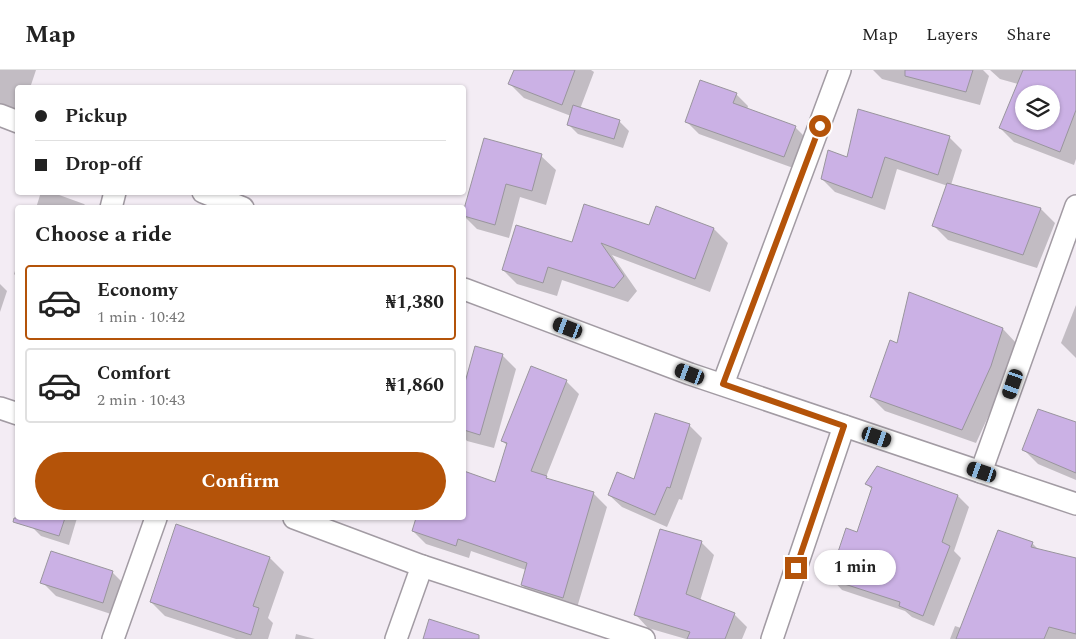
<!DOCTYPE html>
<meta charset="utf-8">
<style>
body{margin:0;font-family:Spectral,serif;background:#f6f6f6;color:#222;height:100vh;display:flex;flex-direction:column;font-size:19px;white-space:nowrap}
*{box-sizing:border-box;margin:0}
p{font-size:16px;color:#767676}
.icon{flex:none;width:28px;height:28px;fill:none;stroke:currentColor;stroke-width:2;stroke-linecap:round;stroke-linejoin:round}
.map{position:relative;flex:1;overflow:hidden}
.drawer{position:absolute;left:15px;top:135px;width:451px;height:315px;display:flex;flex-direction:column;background:#fff;border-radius:5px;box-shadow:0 1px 4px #0004}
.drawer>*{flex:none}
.guide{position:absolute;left:15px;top:15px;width:451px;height:110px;border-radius:5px;box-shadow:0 1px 4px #0004;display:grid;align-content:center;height:110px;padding:0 20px;background:#fff}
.fabs{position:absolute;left:1015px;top:15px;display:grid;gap:10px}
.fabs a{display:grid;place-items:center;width:45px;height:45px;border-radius:50%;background:#fff;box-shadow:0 1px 4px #0004;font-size:25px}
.end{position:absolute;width:22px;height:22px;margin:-11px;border:6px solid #b45309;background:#fff;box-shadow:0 0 0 2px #fff}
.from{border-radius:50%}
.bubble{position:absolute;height:35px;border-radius:18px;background:#fff;box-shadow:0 1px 4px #0004;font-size:16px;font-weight:700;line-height:35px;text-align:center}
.car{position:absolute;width:15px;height:30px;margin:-15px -8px;border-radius:6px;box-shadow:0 0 4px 1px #0007;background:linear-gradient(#222 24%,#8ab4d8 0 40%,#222 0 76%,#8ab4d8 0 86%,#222 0)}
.guide b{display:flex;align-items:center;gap:18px;height:48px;font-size:19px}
.guide b+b{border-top:1px solid #e0e0e0}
.guide i{width:12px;height:12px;background:#222}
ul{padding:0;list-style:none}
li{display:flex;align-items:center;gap:15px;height:75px;margin:0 10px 8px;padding:0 10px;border:2px solid #e0e0e0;border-radius:5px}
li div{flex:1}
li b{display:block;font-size:19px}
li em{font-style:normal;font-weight:700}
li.active{border-color:#b45309}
li>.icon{width:45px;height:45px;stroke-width:1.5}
h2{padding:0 20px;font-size:22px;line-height:60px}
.action{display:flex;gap:10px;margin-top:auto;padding:10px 20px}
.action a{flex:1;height:58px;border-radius:30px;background:#b45309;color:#fff;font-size:20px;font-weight:700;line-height:58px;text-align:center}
header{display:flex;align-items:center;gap:30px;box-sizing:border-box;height:70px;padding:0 25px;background:#fff;border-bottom:1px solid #e0e0e0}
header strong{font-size:24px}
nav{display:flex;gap:28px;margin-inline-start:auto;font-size:18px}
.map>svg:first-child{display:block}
.shadow{fill:#0003;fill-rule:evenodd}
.building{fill:#cbb1e5;stroke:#99959d;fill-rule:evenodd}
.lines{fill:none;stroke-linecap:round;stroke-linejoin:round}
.street-casing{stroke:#a29ba3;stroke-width:24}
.street{stroke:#fff;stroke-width:21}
.route{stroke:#b45309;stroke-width:6}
</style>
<header>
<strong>Map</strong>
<nav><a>Map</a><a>Layers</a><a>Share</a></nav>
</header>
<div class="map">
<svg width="1076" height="569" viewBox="0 0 1076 569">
<rect width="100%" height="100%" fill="#f3ecf4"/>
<g class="shadow">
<polygon points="0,0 36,0 30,18 18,18 18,40 0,35"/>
<polygon points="515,0 591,0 594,2 580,39 619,51 629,61 623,78 578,64 568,54 571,46 524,28 510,14"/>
<polygon points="873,0 983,0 989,6 980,35 882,9"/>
<path d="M990,0H1076V89L1074,95L1014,72L1000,58L1018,14L1000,9ZM1024,24H1051V51H1024Z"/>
<polygon points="736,24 748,36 747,40 795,57 807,69 796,99 699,64 687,52"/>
<polygon points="949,67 962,80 951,115 1041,139 1055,153 1037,198 948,170 934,156 948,116 897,99 885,140 835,122 822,109 848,88"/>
<polygon points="484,70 541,86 556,100 546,135 520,127 509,168 477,159 464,146"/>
<polygon points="41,122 51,122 84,134 88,138 36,138"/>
<polygon points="657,138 714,159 728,173 710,222 612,185 637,221 628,232 562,210 557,226 517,214 503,200 650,156"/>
<polygon points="18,192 18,208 14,204"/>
<polygon points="0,214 7,221 0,242"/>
<polygon points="909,224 1003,259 1017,274 1005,310 976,373 885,341 871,327 898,275"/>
<polygon points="1076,235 1076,288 1061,273"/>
<polygon points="476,278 502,285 516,299 494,378 467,371 464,367 464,320"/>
<polygon points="566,311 579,324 546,407 549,410 594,424 607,437 576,541 535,528 522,515 526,500 471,481 469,488 426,474 413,461 418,448 464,448 464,403 496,413 508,376 502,371"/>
<polygon points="1076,354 1076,410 1038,394 1024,380"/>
<polygon points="689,355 702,368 682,430 679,429 667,457 622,437 609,425 635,411"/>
<polygon points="866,414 958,426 969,437 954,481 961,488 934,556 912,547 905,541 842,520 831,508 858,464 873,420"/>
<polygon points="34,448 77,448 69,475 41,466 31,456"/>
<polygon points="177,455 270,488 284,502 268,548 273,553 268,569 236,569 165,546 151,532"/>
<polygon points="701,472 714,485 700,531 734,544 747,557 742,569 686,569 648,558 636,545"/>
<polygon points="1032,473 1039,480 1076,489 1076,569 950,569 955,556 961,558"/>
<polygon points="112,502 126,516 117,546 56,526 42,512"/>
<polygon points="296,564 315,569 295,569"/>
</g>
<g class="building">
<polygon points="514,0 575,0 562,35 508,14"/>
<polygon points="905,0 973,0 966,22 905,6"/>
<path d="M1023,0H1076V40L1060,82L999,58ZM1024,24H1051V51H1024Z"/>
<polygon points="700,10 737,23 733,33 796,56 784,87 685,52"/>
<polygon points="573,35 620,50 614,69 567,55"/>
<polygon points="858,39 950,66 938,105 885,87 872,128 821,109 828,80 847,87"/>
<polygon points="484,68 542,84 532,121 506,114 495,155 464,146 464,139"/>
<polygon points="947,113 1041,138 1023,185 932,156"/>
<polygon points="584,134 649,155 656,136 714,158 695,209 601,173 624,206 614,218 548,197 543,213 502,200 516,155 572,172"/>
<polygon points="909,222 1003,258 991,296 962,360 870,327 890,270 897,273"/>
<polygon points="475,276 503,284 480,365 464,360 464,316"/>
<polygon points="531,296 567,310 531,401 547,406 546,408 594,422 563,528 521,515 527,493 458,469 456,476 412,461 416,448 464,448 464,401 495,412 507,373 501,371"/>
<polygon points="1038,339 1076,352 1076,403 1022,380"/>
<polygon points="655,343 690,354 670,418 667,417 655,445 608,425 617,402 634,409"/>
<polygon points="877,396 958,425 942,472 950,476 923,546 899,536 900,532 829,509 846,458 857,462 872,417 865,414"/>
<polygon points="14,448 65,448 59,466 13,452"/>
<polygon points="176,454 270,487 253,536 259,538 251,565 150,532"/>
<polygon points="660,459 702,471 686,524 735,543 725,569 687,569 690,562 634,545"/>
<polygon points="998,460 1033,472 1031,477 1076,488 1076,564 1049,557 1044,569 956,569"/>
<polygon points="51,481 113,501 103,533 40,513"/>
<polygon points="429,549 479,565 479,569 423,569"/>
</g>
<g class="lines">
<defs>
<g id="street">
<polyline points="0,45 18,52"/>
<polyline points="203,122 243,138"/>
<polyline points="111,138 115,122"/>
<polyline points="464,219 690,304 1076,434"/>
<polyline points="723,314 840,0"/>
<polyline points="0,338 18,344"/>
<polyline points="981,402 1076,136"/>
<polyline points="294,448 422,496 644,569"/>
<polyline points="113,569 156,448"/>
<polyline points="396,569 422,496"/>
<polyline points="772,569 844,356"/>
</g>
</defs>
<use href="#street" class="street-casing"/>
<use href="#street" class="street"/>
</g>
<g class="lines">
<polyline class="route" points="796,498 844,356 723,314 820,56"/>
</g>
</svg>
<div class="fabs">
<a><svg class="icon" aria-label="layers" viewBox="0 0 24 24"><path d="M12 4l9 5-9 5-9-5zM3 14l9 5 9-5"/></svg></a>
</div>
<i class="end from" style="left:820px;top:56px"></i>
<i class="end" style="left:796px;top:498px"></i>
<div class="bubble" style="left:814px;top:480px;width:82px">1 min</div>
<i class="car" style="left:568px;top:258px;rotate:291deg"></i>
<i class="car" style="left:690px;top:304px;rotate:291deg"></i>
<i class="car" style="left:1013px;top:314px;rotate:199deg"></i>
<i class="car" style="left:877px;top:367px;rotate:109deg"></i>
<i class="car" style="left:982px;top:402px;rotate:289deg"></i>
<div class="guide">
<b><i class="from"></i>Pickup</b>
<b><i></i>Drop-off</b>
</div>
<section class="drawer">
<h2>Choose a ride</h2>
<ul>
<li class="active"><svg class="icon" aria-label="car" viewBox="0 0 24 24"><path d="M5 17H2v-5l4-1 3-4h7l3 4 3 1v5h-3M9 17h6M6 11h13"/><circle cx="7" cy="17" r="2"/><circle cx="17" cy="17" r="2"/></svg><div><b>Economy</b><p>1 min · 10:42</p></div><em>₦1,380</em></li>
<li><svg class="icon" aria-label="car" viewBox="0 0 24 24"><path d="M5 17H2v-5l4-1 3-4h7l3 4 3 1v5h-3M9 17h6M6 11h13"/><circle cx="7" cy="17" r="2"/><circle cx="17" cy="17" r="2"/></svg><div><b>Comfort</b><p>2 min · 10:43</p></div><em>₦1,860</em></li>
</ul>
<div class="action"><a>Confirm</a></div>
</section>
</div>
